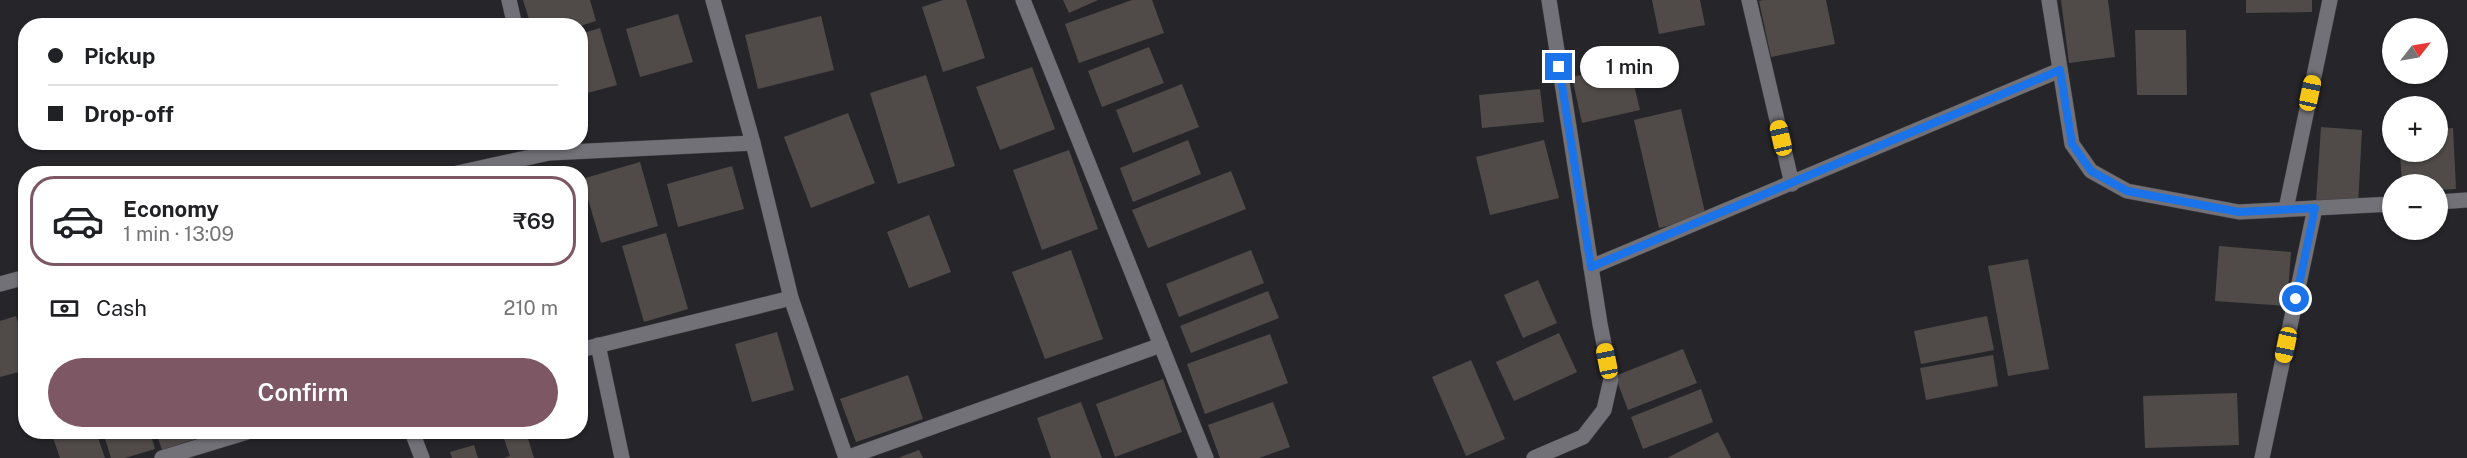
<!DOCTYPE html>
<meta charset="utf-8">
<style>
body{margin:0;font-family:"Public Sans",sans-serif;background:#f2f2f2;color:#202124;height:100vh;display:flex;flex-direction:column;font-size:22px;white-space:nowrap}
*{box-sizing:border-box;margin:0}
p{font-size:20px;color:#757577}
.icon{flex:none;width:33px;height:33px;fill:none;stroke:currentColor;stroke-width:2;stroke-linecap:round;stroke-linejoin:round}
.map{position:relative;flex:1;overflow:hidden}
.details{position:absolute;left:18px;top:166px;width:570px;height:273px;display:flex;flex-direction:column;background:#fff;border-radius:24px;box-shadow:0 2px 4px #0004}
.details>*{flex:none}
.guide{position:absolute;left:18px;top:18px;width:570px;height:132px;border-radius:24px;box-shadow:0 2px 4px #0004;display:grid;align-content:center;height:132px;padding:0 30px;background:#fff}
.needle{width:39px;rotate:59deg}
.tools{position:absolute;left:2382px;top:18px;display:grid;gap:12px}
.tools a{display:grid;place-items:center;width:66px;height:66px;border-radius:50%;background:#fff;box-shadow:0 2px 4px #0004;font-size:30px}
.end{position:absolute;width:27px;height:27px;margin:-14px;border:8px solid #1a73e8;background:#fff;box-shadow:0 0 0 3px #fff}
.from{border-radius:50%}
.bubble{position:absolute;height:42px;border-radius:21px;background:#fff;box-shadow:0 2px 4px #0004;font-size:20px;font-weight:600;line-height:42px;text-align:center}
.car{position:absolute;width:18px;height:36px;margin:-18px -9px;border-radius:8px;box-shadow:0 0 4px 2px #0007;background:linear-gradient(#f5c518 24%,#345 0 40%,#f5c518 0 76%,#345 0 86%,#f5c518 0)}
.guide b{display:flex;align-items:center;gap:21px;height:57px;font-size:22px}
.guide b+b{border-top:2px solid #e0e0e0}
.guide i{width:15px;height:15px;background:#202124}
ul{padding:10px 0 0;list-style:none}
li{display:flex;align-items:center;gap:18px;height:90px;margin:0 12px 9px;padding:0 18px;border:3px solid transparent;border-radius:24px}
li div{flex:1}
li b{display:block;font-size:22px}
li em{font-style:normal;font-weight:600}
li.active{border-color:#7e5764}
li>.icon{width:54px;height:54px;stroke-width:1.5}
.pay{display:flex;align-items:center;gap:15px;height:66px;padding:0 30px;font-size:22px}
.pay p{margin-inline-start:auto}
.action{display:flex;gap:12px;margin-top:auto;padding:12px 30px}
.action a{flex:1;height:69px;border-radius:36px;background:#7e5764;color:#fff;font-size:24px;font-weight:600;line-height:69px;text-align:center}
.map>svg:first-child{display:block}
.building{fill:#504b48}
.lines{fill:none;stroke-linecap:round;stroke-linejoin:round}
.minor-casing{stroke:#414145;stroke-width:16}
.minor{stroke:#727177;stroke-width:15}
.route{stroke:#1a73e8;stroke-width:8}
</style>
<div class="map">
<svg width="2467" height="458" viewBox="0 0 2467 458">
<rect width="100%" height="100%" fill="#26262a"/>
<g class="building">
<polygon points="523,0 590,0 596,21 580,26 531,26"/>
<polygon points="943,0 966,0 985,58 943,72 922,7"/>
<polygon points="1063,0 1098,0 1069,13"/>
<polygon points="1132,0 1152,0 1164,33 1079,63 1065,24"/>
<polygon points="1652,0 1700,0 1705,25 1659,34"/>
<polygon points="1763,0 1826,0 1835,44 1771,57 1759,1"/>
<polygon points="2061,0 2108,0 2115,57 2069,63"/>
<polygon points="2246,0 2312,0 2312,12 2246,13"/>
<polygon points="678,14 693,62 640,77 626,29"/>
<polygon points="821,16 834,70 758,89 745,35"/>
<polygon points="600,28 617,85 580,95 580,34"/>
<polygon points="2135,30 2186,30 2187,95 2137,95"/>
<polygon points="1149,47 1164,83 1102,107 1088,71"/>
<polygon points="1629,64 1640,110 1582,123 1572,77"/>
<polygon points="1032,67 1055,129 1000,150 976,87"/>
<polygon points="926,75 955,166 898,184 870,93"/>
<polygon points="1182,84 1199,127 1133,153 1116,110"/>
<polygon points="1540,89 1544,122 1482,128 1479,95"/>
<polygon points="1681,109 1706,217 1659,228 1634,120"/>
<polygon points="848,113 875,183 811,208 784,137"/>
<polygon points="2321,127 2362,130 2358,205 2316,202"/>
<polygon points="2453,128 2456,189 2438,190 2438,184 2402,184 2400,152 2438,152 2438,129"/>
<polygon points="1188,140 1201,174 1133,202 1120,168"/>
<polygon points="1544,140 1559,198 1490,215 1476,157"/>
<polygon points="1069,150 1098,229 1042,250 1013,170"/>
<polygon points="640,162 658,226 601,243 582,179"/>
<polygon points="732,166 744,209 678,227 667,184"/>
<polygon points="1231,171 1246,209 1148,248 1132,210"/>
<polygon points="929,215 951,272 909,288 887,232"/>
<polygon points="580,229 587,254 580,256"/>
<polygon points="666,233 688,309 644,322 622,246"/>
<polygon points="2219,246 2291,252 2287,306 2215,301"/>
<polygon points="1071,250 1103,339 1045,359 1012,272"/>
<polygon points="1251,250 1264,283 1179,317 1166,284"/>
<polygon points="2028,259 2049,369 2008,376 1988,266"/>
<polygon points="1538,280 1557,323 1523,338 1504,295"/>
<polygon points="1268,291 1279,318 1191,353 1180,326"/>
<polygon points="16,316 26,349 26,370 0,377 0,321"/>
<polygon points="1987,316 1994,350 1921,364 1914,331"/>
<polygon points="777,332 794,390 752,402 735,344"/>
<polygon points="1559,333 1577,372 1514,401 1496,362"/>
<polygon points="1270,334 1288,383 1205,414 1187,364"/>
<polygon points="1683,349 1697,383 1628,410 1615,376"/>
<polygon points="1993,355 1998,386 1926,400 1920,368"/>
<polygon points="1471,360 1505,439 1466,456 1432,377"/>
<polygon points="908,375 923,419 856,442 840,399"/>
<polygon points="1163,379 1182,432 1115,457 1096,404"/>
<polygon points="1701,389 1713,422 1643,449 1631,417"/>
<polygon points="2237,393 2239,445 2145,448 2143,396"/>
<polygon points="1081,402 1102,458 1051,458 1037,418"/>
<polygon points="1273,402 1290,447 1259,458 1220,458 1208,425"/>
<polygon points="51,432 96,432 105,458 60,458"/>
<polygon points="103,432 150,432 155,449 125,458 111,458"/>
<polygon points="156,432 201,432 202,437 162,450"/>
<polygon points="515,432 526,432 534,458 504,458 510,456 503,436"/>
<polygon points="1718,432 1731,458 1667,458"/>
<polygon points="474,445 478,458 452,458 450,452"/>
<polygon points="919,450 923,458 898,458"/>
</g>
<g class="lines">
<defs>
<g id="minor">
<polyline points="509,0 515,26"/>
<polyline points="713,0 753,143 791,298 846,458"/>
<polyline points="1023,0 1206,458"/>
<polyline points="1749,0 1792,184"/>
<polyline points="2049,0 2072,144 2091,171 2127,191 2239,212 2392,204"/>
<polyline points="453,174 549,153 753,143"/>
<polyline points="2438,202 2467,200"/>
<polyline points="2286,209 2330,0"/>
<polyline points="1591,267 2060,70"/>
<polyline points="0,284 26,277"/>
<polyline points="598,345 622,458"/>
<polyline points="580,350 791,298"/>
<polyline points="412,432 422,458"/>
<polyline points="162,458 247,432"/>
<polyline points="846,458 1161,345"/>
<polyline points="1534,458 1583,437 1604,410 1611,379 1600,324 1549,0"/>
<polyline points="2262,458 2315,208"/>
</g>
</defs>
<use href="#minor" class="minor-casing"/>
<use href="#minor" class="minor"/>
</g>
<g class="lines">
<polyline class="route" points="1559,67 1591,267 2060,70 2072,144 2091,171 2127,191 2239,212 2315,208 2296,299"/>
</g>
</svg>
<div class="tools">
<a><svg class="needle" viewBox="-14 -14 28 28"><path d="M0-13l5 13h-10z" fill="#e53935"/><path d="M0 13l5-13h-10z" fill="#757577"/></svg></a>
<a>+</a>
<a>−</a>
</div>
<i class="end from" style="left:2296px;top:299px"></i>
<i class="end" style="left:1559px;top:67px"></i>
<div class="bubble" style="left:1580px;top:46px;width:99px">1 min</div>
<i class="car" style="left:2310px;top:93px;rotate:12deg"></i>
<i class="car" style="left:1781px;top:138px;rotate:347deg"></i>
<i class="car" style="left:2286px;top:345px;rotate:192deg"></i>
<i class="car" style="left:1607px;top:361px;rotate:349deg"></i>
<div class="guide">
<b><i class="from"></i>Pickup</b>
<b><i></i>Drop-off</b>
</div>
<section class="details">
<ul>
<li class="active"><svg class="icon" aria-label="car" viewBox="0 0 24 24"><path d="M5 17H2v-5l4-1 3-4h7l3 4 3 1v5h-3M9 17h6M6 11h13"/><circle cx="7" cy="17" r="2"/><circle cx="17" cy="17" r="2"/></svg><div><b>Economy</b><p>1 min · 13:09</p></div><em>₹69</em></li>
</ul>
<div class="pay"><svg class="icon" aria-label="cash" viewBox="0 0 24 24"><path d="M3 7h18v10H3z"/><circle cx="12" cy="12" r="2"/></svg>Cash<p>210 m</p></div>
<div class="action"><a>Confirm</a></div>
</section>
</div>
